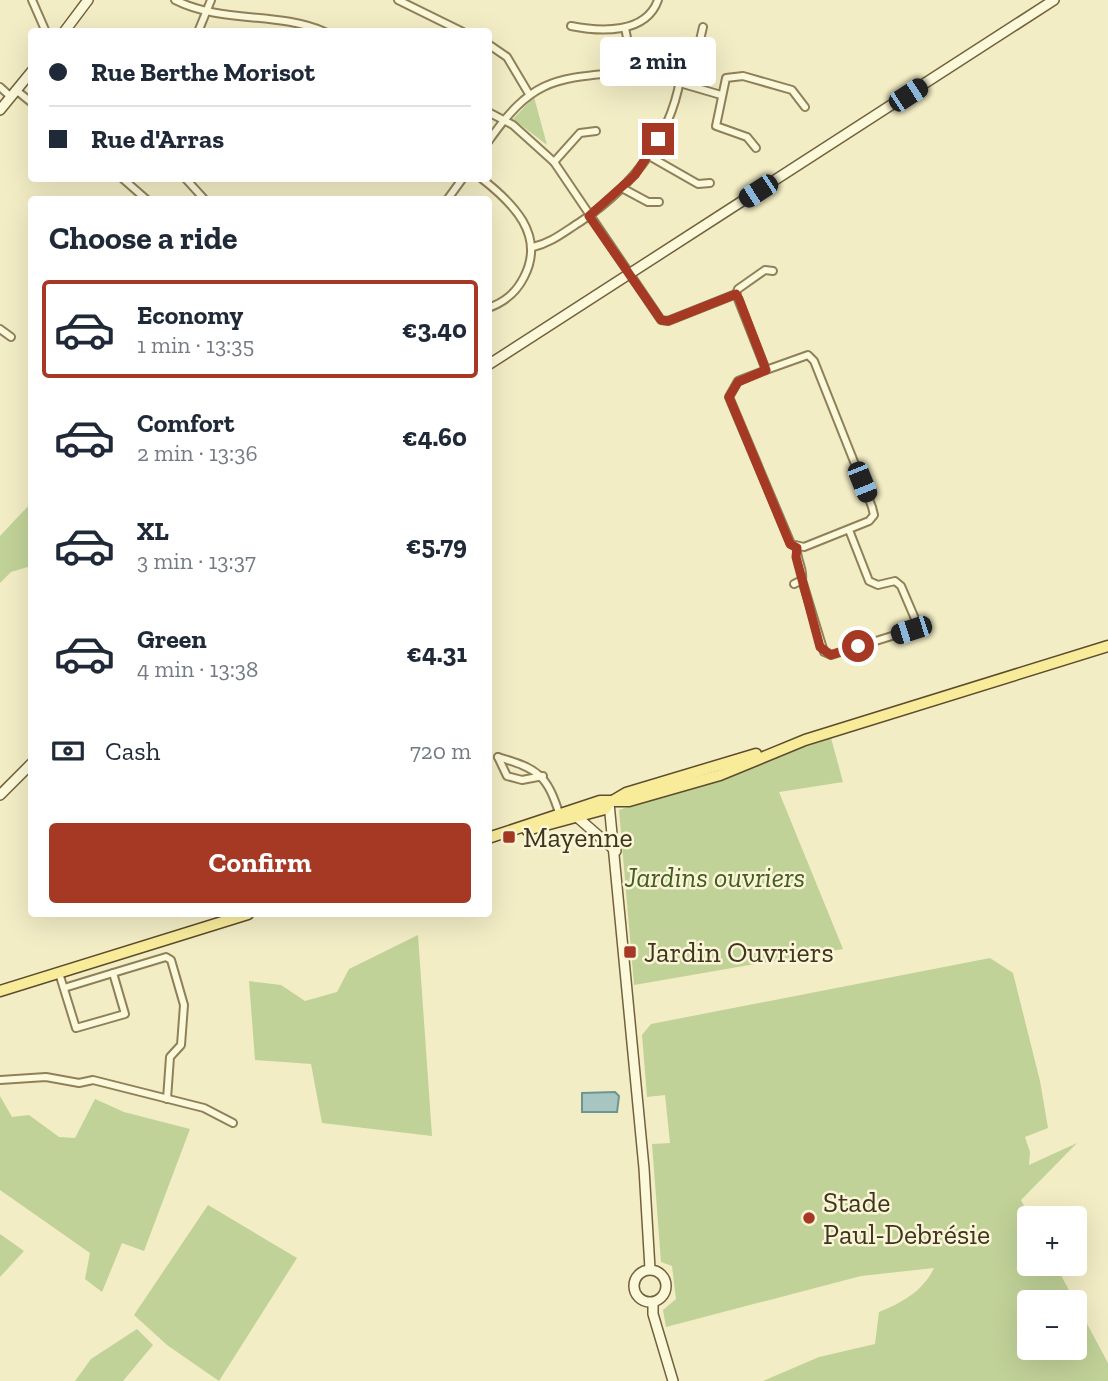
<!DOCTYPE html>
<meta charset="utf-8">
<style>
body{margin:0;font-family:"Zilla Slab",serif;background:#f2f2f3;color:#1f2937;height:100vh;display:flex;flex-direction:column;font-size:26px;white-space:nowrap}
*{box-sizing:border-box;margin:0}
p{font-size:23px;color:#747a83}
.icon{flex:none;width:38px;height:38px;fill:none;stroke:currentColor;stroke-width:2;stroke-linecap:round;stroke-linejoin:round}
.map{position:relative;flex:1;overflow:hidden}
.panel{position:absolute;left:28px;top:196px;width:464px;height:721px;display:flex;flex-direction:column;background:#fff;border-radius:7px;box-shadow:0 7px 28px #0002}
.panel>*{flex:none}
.guide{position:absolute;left:28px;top:28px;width:464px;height:154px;border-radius:7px;box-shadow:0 7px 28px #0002;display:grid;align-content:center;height:154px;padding:0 21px;background:#fff}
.fabs{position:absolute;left:1017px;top:1206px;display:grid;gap:14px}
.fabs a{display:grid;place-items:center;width:70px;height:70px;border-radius:7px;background:#fff;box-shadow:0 7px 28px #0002;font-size:35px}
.end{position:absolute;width:32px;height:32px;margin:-16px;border:9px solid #a53923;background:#fff;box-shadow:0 0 0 4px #fff}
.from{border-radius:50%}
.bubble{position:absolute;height:49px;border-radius:7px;background:#fff;box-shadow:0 7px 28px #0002;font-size:23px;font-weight:700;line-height:49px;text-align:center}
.car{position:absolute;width:21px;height:42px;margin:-21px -10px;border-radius:9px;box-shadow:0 0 5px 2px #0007;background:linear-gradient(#222 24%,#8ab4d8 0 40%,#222 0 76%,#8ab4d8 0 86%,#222 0)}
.guide b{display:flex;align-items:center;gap:24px;height:66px;font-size:26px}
.guide b+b{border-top:2px solid #e0e1e3}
.guide i{width:18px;height:18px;background:#1f2937}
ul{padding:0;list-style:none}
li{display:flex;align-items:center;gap:21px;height:98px;margin:0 14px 10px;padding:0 7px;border:4px solid transparent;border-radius:7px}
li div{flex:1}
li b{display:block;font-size:26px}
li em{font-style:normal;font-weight:700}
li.current{border-color:#a53923}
li>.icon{width:63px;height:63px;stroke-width:1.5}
h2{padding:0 21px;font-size:32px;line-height:84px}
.pay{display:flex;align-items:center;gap:18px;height:77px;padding:0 21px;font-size:26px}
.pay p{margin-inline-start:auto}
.button{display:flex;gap:14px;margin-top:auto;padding:14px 21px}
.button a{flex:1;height:80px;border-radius:7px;background:#a53923;color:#fff;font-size:28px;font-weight:700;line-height:80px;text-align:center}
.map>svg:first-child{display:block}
.green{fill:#c1d298;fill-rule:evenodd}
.water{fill:#a7c6c2;stroke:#6d9592;stroke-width:2}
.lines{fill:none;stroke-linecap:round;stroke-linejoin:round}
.street-casing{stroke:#908059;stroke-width:10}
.secondary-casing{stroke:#72613c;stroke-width:12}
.primary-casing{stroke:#5d4c2d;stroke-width:13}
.street{stroke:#fcf8da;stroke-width:6}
.secondary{stroke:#fcf8da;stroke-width:9}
.primary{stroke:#f8ec9b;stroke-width:10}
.route{stroke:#a53923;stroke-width:9}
.poi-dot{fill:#a53923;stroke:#f9f5d6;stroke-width:2.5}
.labels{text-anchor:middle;stroke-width:5;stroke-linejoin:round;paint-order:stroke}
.poi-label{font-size:28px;fill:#3f341e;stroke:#f9f5d6;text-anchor:start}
.park-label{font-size:28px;font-style:italic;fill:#445d23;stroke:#f9f5d6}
</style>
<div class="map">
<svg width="1108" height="1381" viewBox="0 0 1108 1381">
<rect width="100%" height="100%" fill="#f2edc5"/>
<g class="green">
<polygon points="534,97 547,145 513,119"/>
<polygon points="31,503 31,566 11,572 0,583 0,536"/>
<polygon points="831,738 843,782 779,792 843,949 634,985 619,810"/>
<polygon points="418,935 432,1136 322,1123 311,1064 255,1060 249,981 281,985 305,1001 337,992 349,969"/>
<path d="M990,958L1013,973L1040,1081L1048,1128L1025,1137L1030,1152L1029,1165L1077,1143L1021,1200L1030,1218L1029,1264H1055L1108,1363V1381H763L819,1357L875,1344L879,1312C902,1303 924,1290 934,1268L861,1276L666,1327L663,1310L676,1299L672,1266L661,1262L652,1144L670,1143L665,1095L647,1097L642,1035L651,1024ZM1029,1302H1074V1348H1029Z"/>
<polygon points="0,1096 12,1117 29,1115 59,1137 75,1138 95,1099 124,1112 190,1129 144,1251 122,1243 102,1292 85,1279 90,1253 0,1190"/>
<polygon points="208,1205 297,1258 219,1381 167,1345 134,1315"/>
<polygon points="0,1234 24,1251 0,1277"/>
<polygon points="137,1329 153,1345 123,1381 75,1381 91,1359"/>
</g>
<polygon class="water" points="615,1092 619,1096 617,1112 582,1112 582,1093"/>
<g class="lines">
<defs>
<g id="street">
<polyline points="32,0 46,32"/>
<path d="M175,0C223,24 277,11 325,32"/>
<polyline points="398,0 463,32"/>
<path d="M571,26C601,32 646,34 658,0"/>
<polyline points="625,28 634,71"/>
<polyline points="198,32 211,0"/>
<polyline points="488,44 507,57 529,94"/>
<polyline points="680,83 721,95"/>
<polyline points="0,87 11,97"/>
<polyline points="16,90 32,103"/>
<polyline points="488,112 513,125 554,162 661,320 668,321 736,294 766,370 808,355 814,361 872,507 874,515 869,521 804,547 791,544 729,397 738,381 766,370"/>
<path d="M488,142C535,74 558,79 634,71C650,69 666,64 682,66L700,40L703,27"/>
<polyline points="756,148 747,137 716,126 726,78 743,76 792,90 805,107"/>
<polyline points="649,156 698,184 710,183"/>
<polyline points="554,162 580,133 596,131"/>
<polyline points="122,178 147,200"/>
<polyline points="185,178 205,200"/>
<path d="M481,178C513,203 546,235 524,277C516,293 505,302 488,308"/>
<polyline points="622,188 648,202 659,202"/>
<polyline points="447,200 463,178"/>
<path d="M533,247C551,243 564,232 580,222C634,186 675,133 682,66"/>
<polyline points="736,294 738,289 765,270 773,271"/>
<polyline points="0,329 11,337"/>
<polyline points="802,580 824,652 831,655 911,630 916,621 901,586 895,581 878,585 869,581 849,530"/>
<path d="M794,584L802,580C804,569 796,559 797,548"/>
<path d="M498,757C538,769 547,774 560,816"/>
<polyline points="498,757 507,776 522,780 543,776"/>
<polyline points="59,973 76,1028 125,1014 113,973 64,988"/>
<polyline points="113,973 166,957 171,960 184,1005 181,1045 170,1057 167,1099"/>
<polyline points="0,1080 46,1077 79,1083 93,1080 204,1108 233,1123"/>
</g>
<g id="secondary">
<polyline points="64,32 88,0"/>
<polyline points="0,110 32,71"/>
<polyline points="488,365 1054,0"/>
<polyline points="0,795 32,763"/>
<polyline points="609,803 644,1168 650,1269"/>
<polyline points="577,817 616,851"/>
<circle cx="650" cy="1286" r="16"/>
<polyline points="653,1303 653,1314 673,1381"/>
</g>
<g id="primary">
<polyline points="527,830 605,809 609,803 626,793 756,754"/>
<polyline points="488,838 600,801 629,801 720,775 805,740 1108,646"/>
<polyline points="0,991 248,914"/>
</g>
</defs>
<use href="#street" class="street-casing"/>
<use href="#secondary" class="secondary-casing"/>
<use href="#primary" class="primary-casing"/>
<use href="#street" class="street"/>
<use href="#secondary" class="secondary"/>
<use href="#primary" class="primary"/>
</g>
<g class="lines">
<polyline class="route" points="658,139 635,175 589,216 661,320 668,321 736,294 739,299 766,370 738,382 729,397 790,544 797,548 796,557 820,647 831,655 858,646"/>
</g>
<g class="poi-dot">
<rect x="502" y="830" width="14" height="14" rx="3.5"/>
<rect x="623" y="945" width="14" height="14" rx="3.5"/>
<circle cx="809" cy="1218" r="7"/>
</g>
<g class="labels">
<g class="poi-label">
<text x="523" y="847">Mayenne</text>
<text x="644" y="962">Jardin Ouvriers</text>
<text x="823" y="1212">Stade<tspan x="823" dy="32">Paul-Debrésie</tspan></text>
</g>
<g class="park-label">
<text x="715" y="887">Jardins ouvriers</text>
</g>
</g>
</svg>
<div class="fabs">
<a>+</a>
<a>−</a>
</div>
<i class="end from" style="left:858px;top:646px"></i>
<i class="end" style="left:658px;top:139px"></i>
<div class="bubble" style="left:600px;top:37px;width:116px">2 min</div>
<i class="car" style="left:908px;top:95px;rotate:57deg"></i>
<i class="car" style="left:758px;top:191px;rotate:237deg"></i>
<i class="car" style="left:862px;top:482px;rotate:158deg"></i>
<i class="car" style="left:911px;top:630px;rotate:252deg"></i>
<div class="guide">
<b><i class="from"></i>Rue Berthe Morisot</b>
<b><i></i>Rue d'Arras</b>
</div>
<section class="panel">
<h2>Choose a ride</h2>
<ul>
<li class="current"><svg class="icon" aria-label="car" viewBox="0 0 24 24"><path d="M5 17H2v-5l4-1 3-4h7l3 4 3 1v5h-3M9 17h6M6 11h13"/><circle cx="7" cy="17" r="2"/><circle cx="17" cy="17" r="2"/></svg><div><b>Economy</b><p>1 min · 13:35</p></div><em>€3.40</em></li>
<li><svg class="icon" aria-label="car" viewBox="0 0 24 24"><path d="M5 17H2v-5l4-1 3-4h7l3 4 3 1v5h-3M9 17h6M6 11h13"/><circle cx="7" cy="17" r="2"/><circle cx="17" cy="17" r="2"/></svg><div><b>Comfort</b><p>2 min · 13:36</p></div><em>€4.60</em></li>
<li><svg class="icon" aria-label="car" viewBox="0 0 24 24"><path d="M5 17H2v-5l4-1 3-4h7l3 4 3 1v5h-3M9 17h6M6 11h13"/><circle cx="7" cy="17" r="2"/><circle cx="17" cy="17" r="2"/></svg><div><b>XL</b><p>3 min · 13:37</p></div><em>€5.79</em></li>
<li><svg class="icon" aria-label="car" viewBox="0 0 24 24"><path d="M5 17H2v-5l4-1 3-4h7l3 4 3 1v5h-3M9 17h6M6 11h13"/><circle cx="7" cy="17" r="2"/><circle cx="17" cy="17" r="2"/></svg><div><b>Green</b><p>4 min · 13:38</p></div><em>€4.31</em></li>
</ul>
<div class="pay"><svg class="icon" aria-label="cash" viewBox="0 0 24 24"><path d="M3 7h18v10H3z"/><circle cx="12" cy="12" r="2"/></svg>Cash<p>720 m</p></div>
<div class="button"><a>Confirm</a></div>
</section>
</div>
